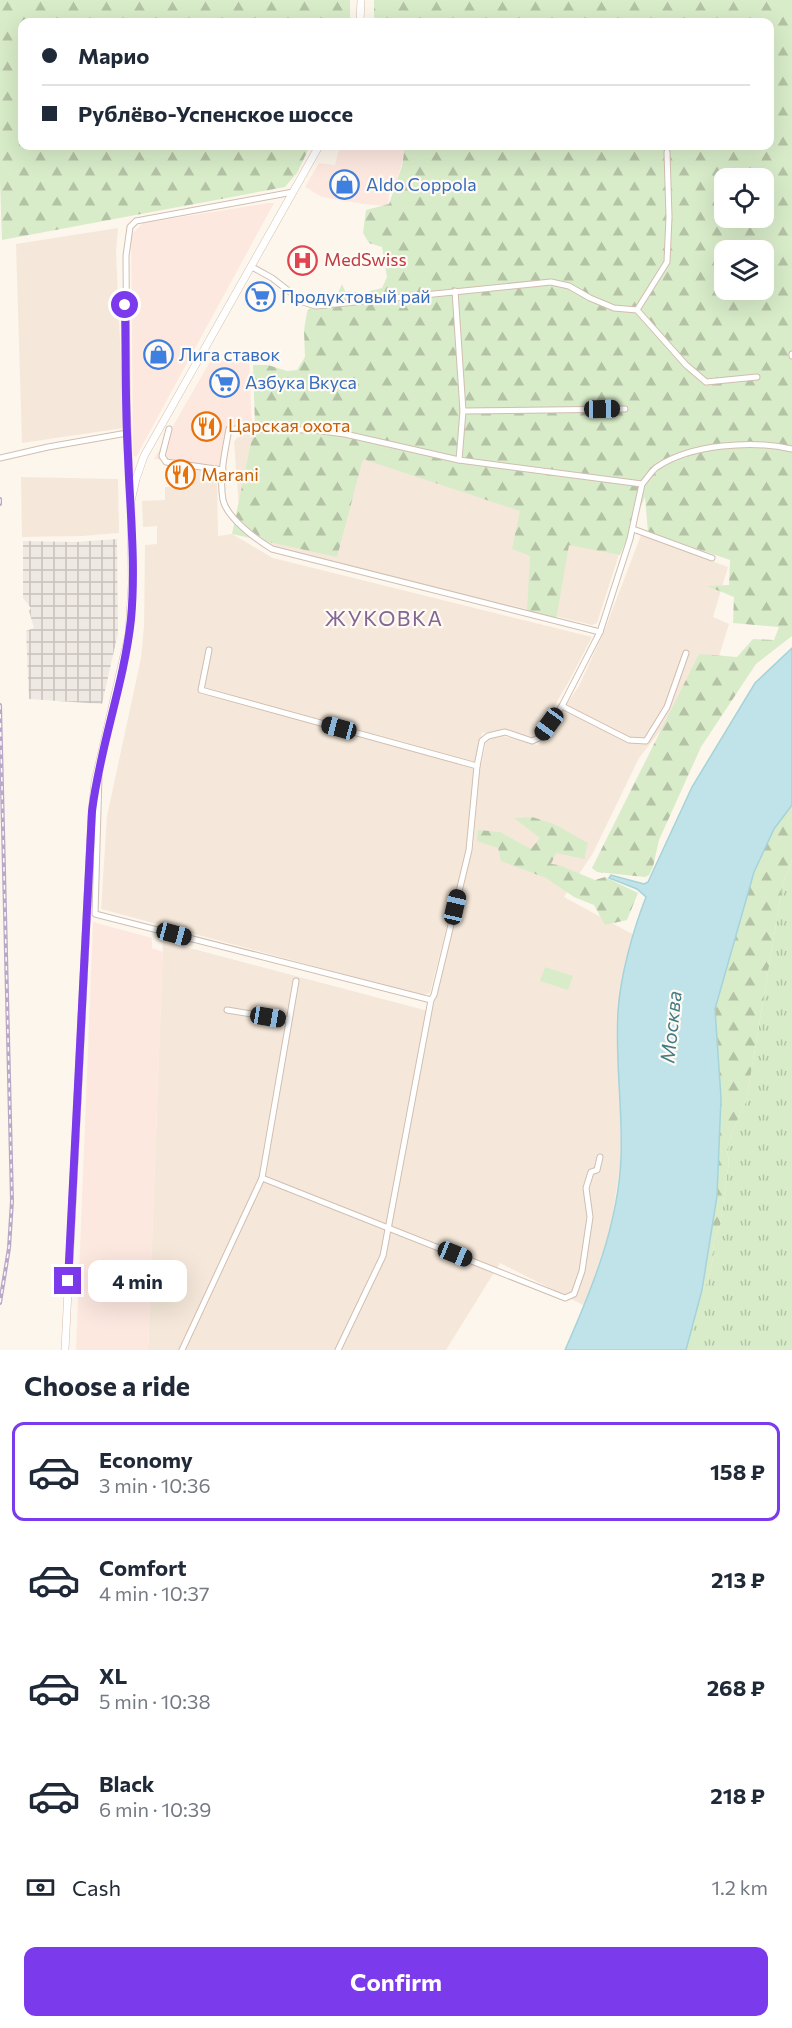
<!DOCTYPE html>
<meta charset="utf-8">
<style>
body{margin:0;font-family:Commissioner,sans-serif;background:#f6f6f7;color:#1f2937;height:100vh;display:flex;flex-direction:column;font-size:22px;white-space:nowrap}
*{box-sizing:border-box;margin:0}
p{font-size:20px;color:#747a83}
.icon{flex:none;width:33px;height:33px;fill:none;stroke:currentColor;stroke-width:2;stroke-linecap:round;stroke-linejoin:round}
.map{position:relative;height:1350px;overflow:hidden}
.details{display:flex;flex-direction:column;background:#fff;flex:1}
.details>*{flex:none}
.guide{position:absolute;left:18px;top:18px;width:756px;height:132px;border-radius:12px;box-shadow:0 6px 24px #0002;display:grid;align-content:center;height:132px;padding:0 24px;background:#fff}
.controls{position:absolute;left:714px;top:168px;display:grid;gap:12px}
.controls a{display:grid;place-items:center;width:60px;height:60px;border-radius:12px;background:#fff;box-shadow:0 6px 24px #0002;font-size:30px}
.end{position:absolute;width:27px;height:27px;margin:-14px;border:8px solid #7c3aed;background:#fff;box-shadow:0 0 0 3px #fff}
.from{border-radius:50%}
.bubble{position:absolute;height:42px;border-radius:12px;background:#fff;box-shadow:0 6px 24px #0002;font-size:20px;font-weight:700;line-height:42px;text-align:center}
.car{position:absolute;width:18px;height:36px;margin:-18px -9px;border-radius:8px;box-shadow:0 0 4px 2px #0007;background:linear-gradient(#222 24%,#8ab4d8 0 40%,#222 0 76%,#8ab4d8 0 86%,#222 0)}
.guide b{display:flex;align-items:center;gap:21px;height:57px;font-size:22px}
.guide b+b{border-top:2px solid #e0e1e3}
.guide i{width:15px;height:15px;background:#1f2937}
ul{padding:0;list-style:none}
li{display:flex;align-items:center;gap:18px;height:99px;margin:0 12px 9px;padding:0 12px;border:3px solid transparent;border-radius:12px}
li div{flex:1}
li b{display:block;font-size:22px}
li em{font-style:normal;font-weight:700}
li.selected{border-color:#7c3aed}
li>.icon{width:54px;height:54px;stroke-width:1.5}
h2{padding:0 24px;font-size:27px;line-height:72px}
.pay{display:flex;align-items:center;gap:15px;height:66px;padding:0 24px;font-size:22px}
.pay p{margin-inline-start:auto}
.action{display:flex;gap:12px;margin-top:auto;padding:12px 24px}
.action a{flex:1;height:69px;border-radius:12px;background:#7c3aed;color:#fff;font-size:24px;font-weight:700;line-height:69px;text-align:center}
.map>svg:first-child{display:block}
.residential{fill:#f5e8da}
.commercial{fill:#fde8e0}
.industrial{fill:url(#industrial-grid)}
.grass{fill:url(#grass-tufts)}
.forest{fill:url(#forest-firs);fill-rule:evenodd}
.green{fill:#d8ecc9}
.water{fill:#bfe3e8;stroke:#a5d3da;stroke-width:1.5}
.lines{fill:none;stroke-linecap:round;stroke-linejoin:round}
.street-casing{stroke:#d1beb0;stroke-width:7}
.secondary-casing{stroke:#d6c0b0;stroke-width:8}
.street{stroke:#fff;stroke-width:5}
.secondary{stroke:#fff;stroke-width:7}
.rail-casing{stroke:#b9a8c9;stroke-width:4}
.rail{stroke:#fffaf3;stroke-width:1.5;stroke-dasharray:4.5;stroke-linecap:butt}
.route{stroke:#7c3aed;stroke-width:8}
.labels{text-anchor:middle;stroke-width:4.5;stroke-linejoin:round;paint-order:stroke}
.shop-label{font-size:18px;fill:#366cbe;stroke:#fffaf3;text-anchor:start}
.health-label{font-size:18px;fill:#be3a42;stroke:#fffaf3;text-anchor:start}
.food-label{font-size:18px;fill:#c56008;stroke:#fffaf3;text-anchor:start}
.water-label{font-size:20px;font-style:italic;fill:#437c86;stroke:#fffaf3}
.quarter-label{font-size:21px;letter-spacing:1.5px;fill:#846695;stroke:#fffaf3}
</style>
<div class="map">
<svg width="792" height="1350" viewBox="0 0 792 1350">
<defs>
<pattern id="industrial-grid" width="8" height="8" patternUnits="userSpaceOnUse" patternTransform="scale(1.5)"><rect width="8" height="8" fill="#efe9e4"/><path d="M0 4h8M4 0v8" fill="none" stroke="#c7c0bb"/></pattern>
<pattern id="grass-tufts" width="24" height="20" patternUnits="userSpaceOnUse" patternTransform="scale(1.5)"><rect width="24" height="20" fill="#d8ecc9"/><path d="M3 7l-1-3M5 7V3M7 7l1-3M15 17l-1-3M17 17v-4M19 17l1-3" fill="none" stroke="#b4c2a5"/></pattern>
<pattern id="forest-firs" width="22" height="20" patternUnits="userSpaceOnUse" patternTransform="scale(1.5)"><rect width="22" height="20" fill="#d8ecc9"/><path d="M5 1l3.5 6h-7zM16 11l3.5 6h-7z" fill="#b4c2a5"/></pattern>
</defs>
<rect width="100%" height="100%" fill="#fdf6ec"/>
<g class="residential">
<polygon points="118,228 116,253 124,428 22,443 16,244"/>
<polygon points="240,434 319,436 638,495 597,623 592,625 272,547 240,521 234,442"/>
<polygon points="192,469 214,471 217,473 218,536 232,534 273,558 592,637 568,683 535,738 503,730 482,733 475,766 466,850 430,993 422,995 101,909 107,816 141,658 144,626 145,545 157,544 157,526 143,527 142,501 165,500 165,487 192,487"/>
<polygon points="21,477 118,479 119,533 82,536 22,537"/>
<polygon points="641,535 728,567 713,617 729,624 719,656 639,758 593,853 564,897 634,935 623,978 618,1012 621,1159 611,1226 592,1290 585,1306 500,1263 446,1350 148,1350 163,941 432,1012 473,848 479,775 487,738 503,736 538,745 579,686 605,629"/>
</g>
<g class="commercial">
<polygon points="342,146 399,146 406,148 396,184 390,186 388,206 364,204 322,197 305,187 319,163 335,165 338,153"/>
<polygon points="268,203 274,203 136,457 133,455 131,235 143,223"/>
<polygon points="211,360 249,362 252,428 226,427 220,468 154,459"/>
<polygon points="93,922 152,938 152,948 163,952 148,1350 76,1350"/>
</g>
<polygon class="industrial" points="117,539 118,633 102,704 29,699 26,631 34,628 29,611 31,608 23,598 23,541 76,542"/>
<polygon class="grass" points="792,861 792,1350 686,1350 702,1290 708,1282 713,1257 714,1240 720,1226 729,1161 727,1150 732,1131 746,1102 783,883"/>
<g class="forest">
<polygon points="0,0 350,0 350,22 22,22 22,146 310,146 297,173 285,187 2,240 0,180"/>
<path d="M374,0H792V636L756,664L701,747L659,840L653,867L649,875L645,877L597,872L592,868L699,654L737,657L753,639L774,640L779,627L733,623L734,597L707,586L729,585L730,560L648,532L645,497L620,555L569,545L556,620L527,611L530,556L512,549L520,511L363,459L337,557L232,534L255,424L253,365H268L287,371L297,370L305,357L304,330L307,312L318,298H336L342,284L345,291L362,293L382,288L387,277L382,247L369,243L363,233L366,210L389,204L402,166L405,147L402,146H770V22H374ZM724,178H764V218H724ZM724,250H764V290H724Z"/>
<polygon points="792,805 792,861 783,883 746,1102 732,1131 727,1150 729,1161 720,1226 714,1240 713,1257 708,1282 702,1290 717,1196 721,1098 715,1009 754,872 774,829"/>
<polygon points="532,817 554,824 588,843 584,859 556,853 551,864 559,865 595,880 605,877 638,893 627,920 605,925 594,905 574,897 546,878 501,861 498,848 477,841 478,830 500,832 531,849 540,838 514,818"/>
</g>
<polygon class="green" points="545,967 573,976 568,990 540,981"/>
<path class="water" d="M792,648V805L774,829L754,872L715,1009L721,1098L717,1196L702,1290L686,1350H565C592,1289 618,1226 621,1158C623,1110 615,1061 618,1012C620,977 633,930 646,897L637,889L609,878L611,875L644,884L648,882L692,787L755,683Z"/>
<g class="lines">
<defs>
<g id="street">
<polyline points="252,267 272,278 303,302 316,306 551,282 569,286 590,298 614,308 637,310 686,365 706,382 757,377"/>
<polyline points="455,291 463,411 625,409"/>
<polyline points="637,310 667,262 669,217 667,152"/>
<polyline points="792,356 792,354"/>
<polyline points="169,429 162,456 166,462 223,470"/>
<polyline points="0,458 48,447 127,433"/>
<polyline points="459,460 463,411"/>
<polyline points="130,494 127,403 126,256 130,227 136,221 293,192"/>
<polyline points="633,529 712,558"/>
<path d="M600,632L272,549C257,540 227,518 223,500C219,477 225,451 229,429L314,430L345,434L459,460L642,484C647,479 651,471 657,467C691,444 753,440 792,449"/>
<polyline points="209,650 201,690 477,766"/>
<polyline points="562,706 629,740 646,741 667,707 686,653"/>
<polyline points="99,775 95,914 431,1000"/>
<polyline points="227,1010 289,1020"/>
<polyline points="262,1178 565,1298 574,1294 582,1271 590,1217 586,1188 591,1172 597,1170 600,1157"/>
<polyline points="182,1350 262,1178 296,981"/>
<polyline points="338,1350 383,1256 431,1000 434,995 469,850 477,766 482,741 488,736 505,732 532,741 539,738 562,706 600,632 630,539 642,484"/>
</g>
<g id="secondary">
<polyline points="360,22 361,0"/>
<polyline points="65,1350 92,811 95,782 129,634 132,584 131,501 136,479 144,456 319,146"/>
</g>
</defs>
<use href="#street" class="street-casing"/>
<use href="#secondary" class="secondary-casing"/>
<use href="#street" class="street"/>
<use href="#secondary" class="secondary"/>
<defs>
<g id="rail">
<polyline points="0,499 0,504"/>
<polyline points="0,705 12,1201 9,1248 0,1303"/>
</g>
</defs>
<use href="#rail" class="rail-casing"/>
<use href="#rail" class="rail"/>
</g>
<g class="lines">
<path class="route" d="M68,1281L92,811C100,746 124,684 131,619C136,565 130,510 128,456C125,406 126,355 125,305"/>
</g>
<defs>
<symbol id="shop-ring" viewBox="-11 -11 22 22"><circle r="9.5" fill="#fffaf3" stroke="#3f7fe0" stroke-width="1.5"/><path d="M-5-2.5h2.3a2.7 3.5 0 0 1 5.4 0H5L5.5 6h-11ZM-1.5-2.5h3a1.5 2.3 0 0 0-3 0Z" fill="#3f7fe0"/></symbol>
<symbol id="hospital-ring" viewBox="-11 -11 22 22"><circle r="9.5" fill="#fffaf3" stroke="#e0444e" stroke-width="1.5"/><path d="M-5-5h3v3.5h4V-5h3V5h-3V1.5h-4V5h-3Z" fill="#e0444e"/></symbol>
<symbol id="supermarket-ring" viewBox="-11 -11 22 22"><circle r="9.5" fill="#fffaf3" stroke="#3f7fe0" stroke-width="1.5"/><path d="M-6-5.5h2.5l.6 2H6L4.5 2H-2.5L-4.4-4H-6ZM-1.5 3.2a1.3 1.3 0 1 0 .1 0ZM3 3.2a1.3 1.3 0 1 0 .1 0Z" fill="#3f7fe0"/></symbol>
<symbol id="restaurant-ring" viewBox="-11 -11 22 22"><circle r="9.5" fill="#fffaf3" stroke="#e8710a" stroke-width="1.5"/><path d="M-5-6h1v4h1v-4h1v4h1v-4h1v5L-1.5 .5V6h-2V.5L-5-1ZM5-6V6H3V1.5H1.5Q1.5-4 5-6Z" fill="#e8710a"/></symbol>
</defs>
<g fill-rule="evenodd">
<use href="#shop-ring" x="328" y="168" width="33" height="33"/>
<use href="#hospital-ring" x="286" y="244" width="33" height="33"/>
<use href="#supermarket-ring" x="244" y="280" width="33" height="33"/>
<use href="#shop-ring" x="142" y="338" width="33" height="33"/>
<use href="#supermarket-ring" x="208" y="366" width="33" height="33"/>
<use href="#restaurant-ring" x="190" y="410" width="33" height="33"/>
<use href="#restaurant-ring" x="164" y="458" width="33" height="33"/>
</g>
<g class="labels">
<g class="shop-label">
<text x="366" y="191">Aldo Coppola</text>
<text x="281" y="303">Продуктовый рай</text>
<text x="179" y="361">Лига ставок</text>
<text x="245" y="389">Азбука Вкуса</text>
</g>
<g class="health-label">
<text x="324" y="266">MedSwiss</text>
</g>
<g class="food-label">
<text x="228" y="432">Царская охота</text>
<text x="201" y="481">Marani</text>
</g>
<g class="water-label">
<text transform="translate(671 1027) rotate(-84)" y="7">Москва</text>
</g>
<g class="quarter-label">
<text x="384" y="626">ЖУКОВКА</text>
</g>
</g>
</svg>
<div class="controls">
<a><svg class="icon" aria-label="locate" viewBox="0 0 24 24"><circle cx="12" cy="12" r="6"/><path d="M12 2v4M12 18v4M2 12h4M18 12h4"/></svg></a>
<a><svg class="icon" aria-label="layers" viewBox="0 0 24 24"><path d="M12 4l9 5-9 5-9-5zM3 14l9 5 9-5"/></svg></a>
</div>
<i class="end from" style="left:125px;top:305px"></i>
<i class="end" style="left:68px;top:1281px"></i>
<div class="bubble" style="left:88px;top:1260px;width:99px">4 min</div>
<i class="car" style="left:602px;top:409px;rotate:89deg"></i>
<i class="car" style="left:549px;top:724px;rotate:216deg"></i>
<i class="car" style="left:339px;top:728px;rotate:285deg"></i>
<i class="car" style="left:455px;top:907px;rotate:13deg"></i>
<i class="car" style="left:174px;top:934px;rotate:105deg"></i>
<i class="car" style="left:268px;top:1017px;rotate:99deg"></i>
<i class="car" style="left:455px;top:1254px;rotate:112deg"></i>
<div class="guide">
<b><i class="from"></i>Марио</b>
<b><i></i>Рублёво-Успенское шоссе</b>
</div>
</div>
<section class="details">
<h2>Choose a ride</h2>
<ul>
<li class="selected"><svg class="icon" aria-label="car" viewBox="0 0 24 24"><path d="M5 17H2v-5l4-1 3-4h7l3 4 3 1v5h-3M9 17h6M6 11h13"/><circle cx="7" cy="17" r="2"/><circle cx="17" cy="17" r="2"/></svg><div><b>Economy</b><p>3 min · 10:36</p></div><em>158 ₽</em></li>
<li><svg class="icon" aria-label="car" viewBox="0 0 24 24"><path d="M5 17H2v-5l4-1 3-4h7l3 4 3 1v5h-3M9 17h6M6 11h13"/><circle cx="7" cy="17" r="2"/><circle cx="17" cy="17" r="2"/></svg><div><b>Comfort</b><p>4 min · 10:37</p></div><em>213 ₽</em></li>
<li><svg class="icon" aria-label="car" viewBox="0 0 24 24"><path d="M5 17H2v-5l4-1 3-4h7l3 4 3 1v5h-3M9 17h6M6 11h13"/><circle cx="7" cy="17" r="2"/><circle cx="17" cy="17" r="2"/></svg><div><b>XL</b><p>5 min · 10:38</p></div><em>268 ₽</em></li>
<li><svg class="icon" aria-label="car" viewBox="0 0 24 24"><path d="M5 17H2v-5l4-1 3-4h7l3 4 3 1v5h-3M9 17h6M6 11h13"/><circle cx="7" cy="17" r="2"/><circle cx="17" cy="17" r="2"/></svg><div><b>Black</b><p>6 min · 10:39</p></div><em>218 ₽</em></li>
</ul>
<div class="pay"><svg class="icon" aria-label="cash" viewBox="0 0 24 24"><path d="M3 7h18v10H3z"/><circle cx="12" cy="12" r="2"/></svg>Cash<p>1.2 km</p></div>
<div class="action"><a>Confirm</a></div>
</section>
